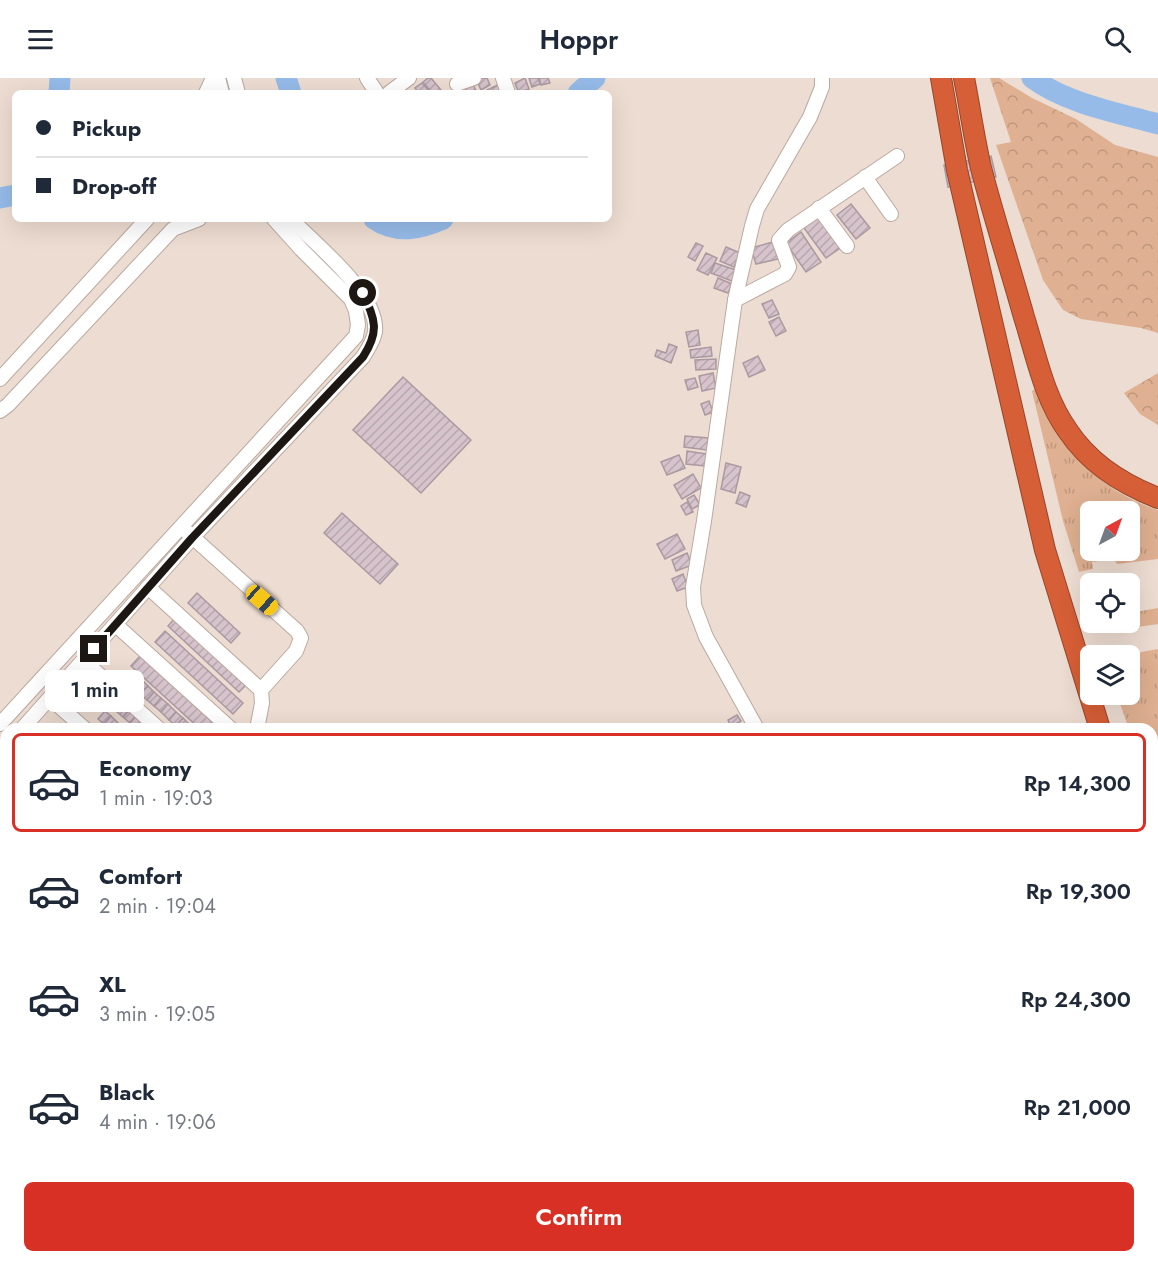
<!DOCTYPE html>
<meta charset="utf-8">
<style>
body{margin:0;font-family:Jost,sans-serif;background:#f6f6f7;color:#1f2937;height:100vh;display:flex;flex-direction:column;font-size:22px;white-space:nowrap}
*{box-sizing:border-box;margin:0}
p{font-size:20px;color:#747a83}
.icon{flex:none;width:33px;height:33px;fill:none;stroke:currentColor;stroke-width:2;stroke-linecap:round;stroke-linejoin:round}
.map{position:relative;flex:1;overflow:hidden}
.details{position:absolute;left:0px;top:645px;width:1158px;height:540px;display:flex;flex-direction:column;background:#fff;border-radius:18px 18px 0 0;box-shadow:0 6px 24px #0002}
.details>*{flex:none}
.hud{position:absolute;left:12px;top:12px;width:600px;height:132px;border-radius:9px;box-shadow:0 6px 24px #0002;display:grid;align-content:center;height:132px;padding:0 24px;background:#fff}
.needle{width:39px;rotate:41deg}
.fabs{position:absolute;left:1080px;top:423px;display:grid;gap:12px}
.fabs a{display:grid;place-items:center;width:60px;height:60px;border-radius:9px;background:#fff;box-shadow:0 6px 24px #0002;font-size:30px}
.end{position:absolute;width:27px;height:27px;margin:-14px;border:8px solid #1c1713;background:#fff;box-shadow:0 0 0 3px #fff}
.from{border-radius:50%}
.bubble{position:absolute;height:42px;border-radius:9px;background:#fff;box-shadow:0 6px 24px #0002;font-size:20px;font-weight:600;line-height:42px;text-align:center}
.car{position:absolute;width:18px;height:36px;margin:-18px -9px;border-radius:8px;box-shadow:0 0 4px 2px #0007;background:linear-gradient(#f5c518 24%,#345 0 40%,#f5c518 0 76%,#345 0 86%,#f5c518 0)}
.hud b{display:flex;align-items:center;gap:21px;height:57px;font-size:22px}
.hud b+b{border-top:2px solid #e0e1e3}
.hud i{width:15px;height:15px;background:#1f2937}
ul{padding:10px 0 0;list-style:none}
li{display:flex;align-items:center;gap:18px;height:99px;margin:0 12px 9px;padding:0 12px;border:3px solid transparent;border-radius:9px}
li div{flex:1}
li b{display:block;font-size:22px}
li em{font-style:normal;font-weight:600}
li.active{border-color:#d93025}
li>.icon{width:54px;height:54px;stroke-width:1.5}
.primary-button{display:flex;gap:12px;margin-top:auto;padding:12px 24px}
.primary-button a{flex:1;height:69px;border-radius:9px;background:#d93025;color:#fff;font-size:24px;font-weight:600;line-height:69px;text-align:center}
header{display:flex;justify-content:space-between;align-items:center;height:78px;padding:0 24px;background:#fff;font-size:27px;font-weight:600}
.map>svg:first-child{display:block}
.grass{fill:url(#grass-tufts);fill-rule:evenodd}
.forest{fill:url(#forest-crowns)}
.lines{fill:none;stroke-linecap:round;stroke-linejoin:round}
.river{stroke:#96bbe9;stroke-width:21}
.building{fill:url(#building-hatch);stroke:#ab99a2;stroke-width:1.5}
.minor-casing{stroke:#baa99f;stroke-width:16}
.highway-casing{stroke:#96462a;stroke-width:22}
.minor{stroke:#fff;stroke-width:14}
.highway{stroke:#d75f37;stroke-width:20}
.route{stroke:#1c1713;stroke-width:8}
</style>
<header><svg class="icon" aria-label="menu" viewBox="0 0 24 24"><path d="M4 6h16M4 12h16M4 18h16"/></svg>Hoppr<svg class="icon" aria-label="search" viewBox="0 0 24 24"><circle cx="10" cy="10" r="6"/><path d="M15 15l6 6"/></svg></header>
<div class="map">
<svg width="1158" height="1185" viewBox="0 0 1158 1185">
<defs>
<pattern id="grass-tufts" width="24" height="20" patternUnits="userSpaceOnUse" patternTransform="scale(1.5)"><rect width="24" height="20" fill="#dfb091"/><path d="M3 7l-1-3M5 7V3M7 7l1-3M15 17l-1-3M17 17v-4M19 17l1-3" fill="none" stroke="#bf977c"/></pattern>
<pattern id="forest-crowns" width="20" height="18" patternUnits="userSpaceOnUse" patternTransform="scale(1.5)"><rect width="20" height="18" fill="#dfb091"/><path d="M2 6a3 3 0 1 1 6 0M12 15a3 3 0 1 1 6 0" fill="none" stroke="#bf977c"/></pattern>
<pattern id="building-hatch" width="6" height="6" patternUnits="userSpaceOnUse" patternTransform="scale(1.5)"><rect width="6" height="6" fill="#d6c3cc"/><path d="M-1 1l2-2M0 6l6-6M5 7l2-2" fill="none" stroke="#b7a7ae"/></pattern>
</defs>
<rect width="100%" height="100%" fill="#eddcd1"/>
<g class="grass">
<path d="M1035,311C1060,368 1097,412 1158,432V481L1117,486L1114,481L1092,484L1093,491L1079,494L1063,443L1032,313ZM1090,434H1130V472H1090Z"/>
<polygon points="1158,530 1158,546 1124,551 1122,545 1130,544 1130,535"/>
<polygon points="1158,571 1158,722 1152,711 1152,651 1129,651 1117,617 1130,616 1130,578 1125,577"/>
</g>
<g class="forest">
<polygon points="990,0 999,0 1032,20 1076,41 1115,67 1158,79 1158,255 1141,250 1081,241 1063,232 1043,202 996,67 1011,64"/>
<polygon points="1158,295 1158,347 1140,336 1124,315"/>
</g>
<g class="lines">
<g class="river">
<polyline points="286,0 291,15"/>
<path d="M1032,0C1065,25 1118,35 1158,46"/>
<polyline points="59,15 60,0"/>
<polyline points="578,15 595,0"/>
<polyline points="0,120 15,117"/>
<path d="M374,141C397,157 420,151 443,141"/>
</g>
</g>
<g class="building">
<polygon points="428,0 431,0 441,12 437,15 432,15 423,4"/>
<polygon points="483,0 487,0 490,7 481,12 477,3"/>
<polygon points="525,0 529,11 519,15 515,5"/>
<polygon points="529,0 538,0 540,6 532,9"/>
<polygon points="539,0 548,0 550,5 541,7"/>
<polygon points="472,4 477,15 467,15 464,8"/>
<polygon points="422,5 431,15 419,15 415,10"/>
<polygon points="502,5 506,15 489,15 487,12"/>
<polygon points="991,78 996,99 948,109 944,87"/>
<polygon points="851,126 870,150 856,161 837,137"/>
<polygon points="821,138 843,168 826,180 804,150"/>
<polygon points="801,154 821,184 806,194 786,165"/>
<polygon points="773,164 778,181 756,186 751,170"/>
<polygon points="696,165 703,168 695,183 688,179"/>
<polygon points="726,169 740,175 734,189 720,183"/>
<polygon points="706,175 717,180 708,197 697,192"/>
<polygon points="715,185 736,192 732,203 711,195"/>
<polygon points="718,200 732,206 728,215 714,210"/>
<polygon points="772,222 779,236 769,240 762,226"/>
<polygon points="779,239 786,253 776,258 769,244"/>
<polygon points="698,252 700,267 689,269 686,254"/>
<polygon points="669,266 677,269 671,285 655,278 657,272 666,275"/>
<polygon points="711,269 712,278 691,280 690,272"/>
<polygon points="758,278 765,292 749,299 743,285"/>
<polygon points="716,281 716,291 696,292 695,282"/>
<polygon points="713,295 716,310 702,313 699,298"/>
<polygon points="403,299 471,362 421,415 353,352"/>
<polygon points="695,300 698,309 688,312 685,302"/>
<polygon points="709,323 713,334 705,337 701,326"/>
<polygon points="685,358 708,360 707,372 684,369"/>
<polygon points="687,373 706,376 705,388 686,386"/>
<polygon points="679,377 685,390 667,397 661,384"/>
<polygon points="726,385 741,389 735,415 721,411"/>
<polygon points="693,396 701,410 682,421 674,407"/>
<polygon points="740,414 750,418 746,429 736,425"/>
<polygon points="694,417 700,427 692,431 687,421"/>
<polygon points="687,424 693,434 686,437 681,428"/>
<polygon points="342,435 398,486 380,506 324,455"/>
<polygon points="677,456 685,471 665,481 657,466"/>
<polygon points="687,475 692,487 676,493 672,482"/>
<polygon points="683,496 688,509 677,513 672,501"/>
<polygon points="197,515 240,555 231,565 188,525"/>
<polygon points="177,538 249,604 239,614 168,548"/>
<polygon points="165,553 243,625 233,636 155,564"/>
<polygon points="140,578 220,651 200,651 131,588"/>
<polygon points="134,596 141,601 133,609 127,604"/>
<polygon points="141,601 148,608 140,616 133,609"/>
<polygon points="148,608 154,614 147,622 140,616"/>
<polygon points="154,614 161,620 154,628 147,622"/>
<polygon points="117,619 123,625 116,633 110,627"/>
<polygon points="161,620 168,626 161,634 154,628"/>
<polygon points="123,625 130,631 123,639 116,633"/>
<polygon points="168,626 176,634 169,642 161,634"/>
<polygon points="130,631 137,637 130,645 123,639"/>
<polygon points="105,633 111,638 104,646 98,641"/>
<polygon points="176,634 183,640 176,648 169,642"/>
<polygon points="137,637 143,643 136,651 130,645"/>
<polygon points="737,637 741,643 731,649 728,642"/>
<polygon points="111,638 118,645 112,651 109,651 104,646"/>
<polygon points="183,640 189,646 185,651 179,651 176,648"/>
<polygon points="5,748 6,759 4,762 0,758 0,754"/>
<polygon points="1,812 6,816 6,820 1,826"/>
<polygon points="5,839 6,852 5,853 0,849 0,844"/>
<polygon points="1,877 6,881 6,886 1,891"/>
<polygon points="4,905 6,907 6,917 4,919 0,916 0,910"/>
<polygon points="211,1179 224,1179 225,1185 195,1185 194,1183"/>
<polygon points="226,1179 245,1179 247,1185 228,1185"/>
</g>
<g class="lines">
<defs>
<g id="minor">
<polyline points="218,0 222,15"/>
<polyline points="234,0 238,15"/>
<polyline points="367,0 377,15"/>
<polyline points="503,0 508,15"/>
<polyline points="457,6 474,0"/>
<polyline points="206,15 213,0"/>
<polyline points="389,15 409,0"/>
<polyline points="865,99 891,136"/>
<polyline points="819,130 847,168"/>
<polyline points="735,222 785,196 789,189 779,162 788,152 897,78"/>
<polyline points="0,301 147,141"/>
<polyline points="0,333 8,327 173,151 199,141"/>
<polyline points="187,454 297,553 301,560 296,573 261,612"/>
<polyline points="148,509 261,612 262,625 257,651"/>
<polyline points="116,547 231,651"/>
<polyline points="84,583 159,651"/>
<polyline points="50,620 85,651"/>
<polyline points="0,646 356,258 358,247 356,233 351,221 301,171 274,141"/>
<path d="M22,651L192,460L363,279C368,271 373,264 375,254C379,216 316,167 291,141"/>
<polyline points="757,651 706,559 694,527 693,509 704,443 735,222 752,148 757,131 810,39 822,9 822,0"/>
<polyline points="0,675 6,668"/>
<polyline points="0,735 6,741"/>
<polyline points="0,802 6,807"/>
<polyline points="0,867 6,872"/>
<polyline points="0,928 6,933"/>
<polyline points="0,978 6,970"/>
<polyline points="1152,1145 1158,1141"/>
<polyline points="128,1179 129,1185"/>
<polyline points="312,1179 314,1185"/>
<polyline points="343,1179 345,1185"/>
<polyline points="383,1179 386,1185"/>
<polyline points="760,1179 764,1185"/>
<polyline points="847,1179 852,1185"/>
<polyline points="1025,1179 1028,1185"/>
<polyline points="57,1185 77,1179"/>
<polyline points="407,1185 416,1179"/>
<polyline points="913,1185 940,1179"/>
<polyline points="1001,1185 1012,1179"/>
<polyline points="1092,1185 1101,1179"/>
</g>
<g id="highway">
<polyline points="941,0 957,92 1045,472 1100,651"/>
<path d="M964,0C970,30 974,60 981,90C994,140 1010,189 1024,239C1036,277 1044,320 1068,353C1090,386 1122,406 1158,420"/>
<polyline points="1152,775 1158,782"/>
</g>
</defs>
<use href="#minor" class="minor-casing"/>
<use href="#highway" class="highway-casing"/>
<use href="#minor" class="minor"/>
<use href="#highway" class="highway"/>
</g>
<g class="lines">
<path class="route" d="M94,571L192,460L363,279C380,253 375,242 363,215"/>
</g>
</svg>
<div class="fabs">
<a><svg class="needle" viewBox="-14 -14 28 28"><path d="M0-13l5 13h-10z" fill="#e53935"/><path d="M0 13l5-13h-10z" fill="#747a83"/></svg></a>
<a><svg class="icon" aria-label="locate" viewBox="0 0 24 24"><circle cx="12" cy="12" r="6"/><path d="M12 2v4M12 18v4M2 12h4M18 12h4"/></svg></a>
<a><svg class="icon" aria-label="layers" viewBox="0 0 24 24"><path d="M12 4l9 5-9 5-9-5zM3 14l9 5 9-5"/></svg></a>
</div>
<i class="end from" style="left:363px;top:215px"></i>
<i class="end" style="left:94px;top:571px"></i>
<div class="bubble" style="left:45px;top:592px;width:99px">1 min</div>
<i class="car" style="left:262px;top:522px;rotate:131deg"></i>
<div class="hud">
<b><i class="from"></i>Pickup</b>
<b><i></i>Drop-off</b>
</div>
<section class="details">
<ul>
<li class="active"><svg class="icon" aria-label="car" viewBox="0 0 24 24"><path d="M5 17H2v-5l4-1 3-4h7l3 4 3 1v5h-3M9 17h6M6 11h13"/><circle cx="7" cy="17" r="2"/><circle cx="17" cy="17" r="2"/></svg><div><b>Economy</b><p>1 min · 19:03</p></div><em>Rp 14,300</em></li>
<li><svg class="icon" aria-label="car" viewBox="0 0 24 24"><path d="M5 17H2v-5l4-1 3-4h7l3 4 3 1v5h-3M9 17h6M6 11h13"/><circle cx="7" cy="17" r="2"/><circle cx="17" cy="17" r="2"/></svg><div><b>Comfort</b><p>2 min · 19:04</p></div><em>Rp 19,300</em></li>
<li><svg class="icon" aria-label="car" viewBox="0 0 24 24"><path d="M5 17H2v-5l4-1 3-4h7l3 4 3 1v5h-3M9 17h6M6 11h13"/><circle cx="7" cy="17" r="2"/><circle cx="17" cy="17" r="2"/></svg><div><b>XL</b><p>3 min · 19:05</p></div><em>Rp 24,300</em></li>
<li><svg class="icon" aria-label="car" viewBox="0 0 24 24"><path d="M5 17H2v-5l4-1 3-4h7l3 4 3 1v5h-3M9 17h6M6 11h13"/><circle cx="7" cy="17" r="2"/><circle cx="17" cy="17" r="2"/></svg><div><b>Black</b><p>4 min · 19:06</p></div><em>Rp 21,000</em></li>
</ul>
<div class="primary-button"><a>Confirm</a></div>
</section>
</div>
